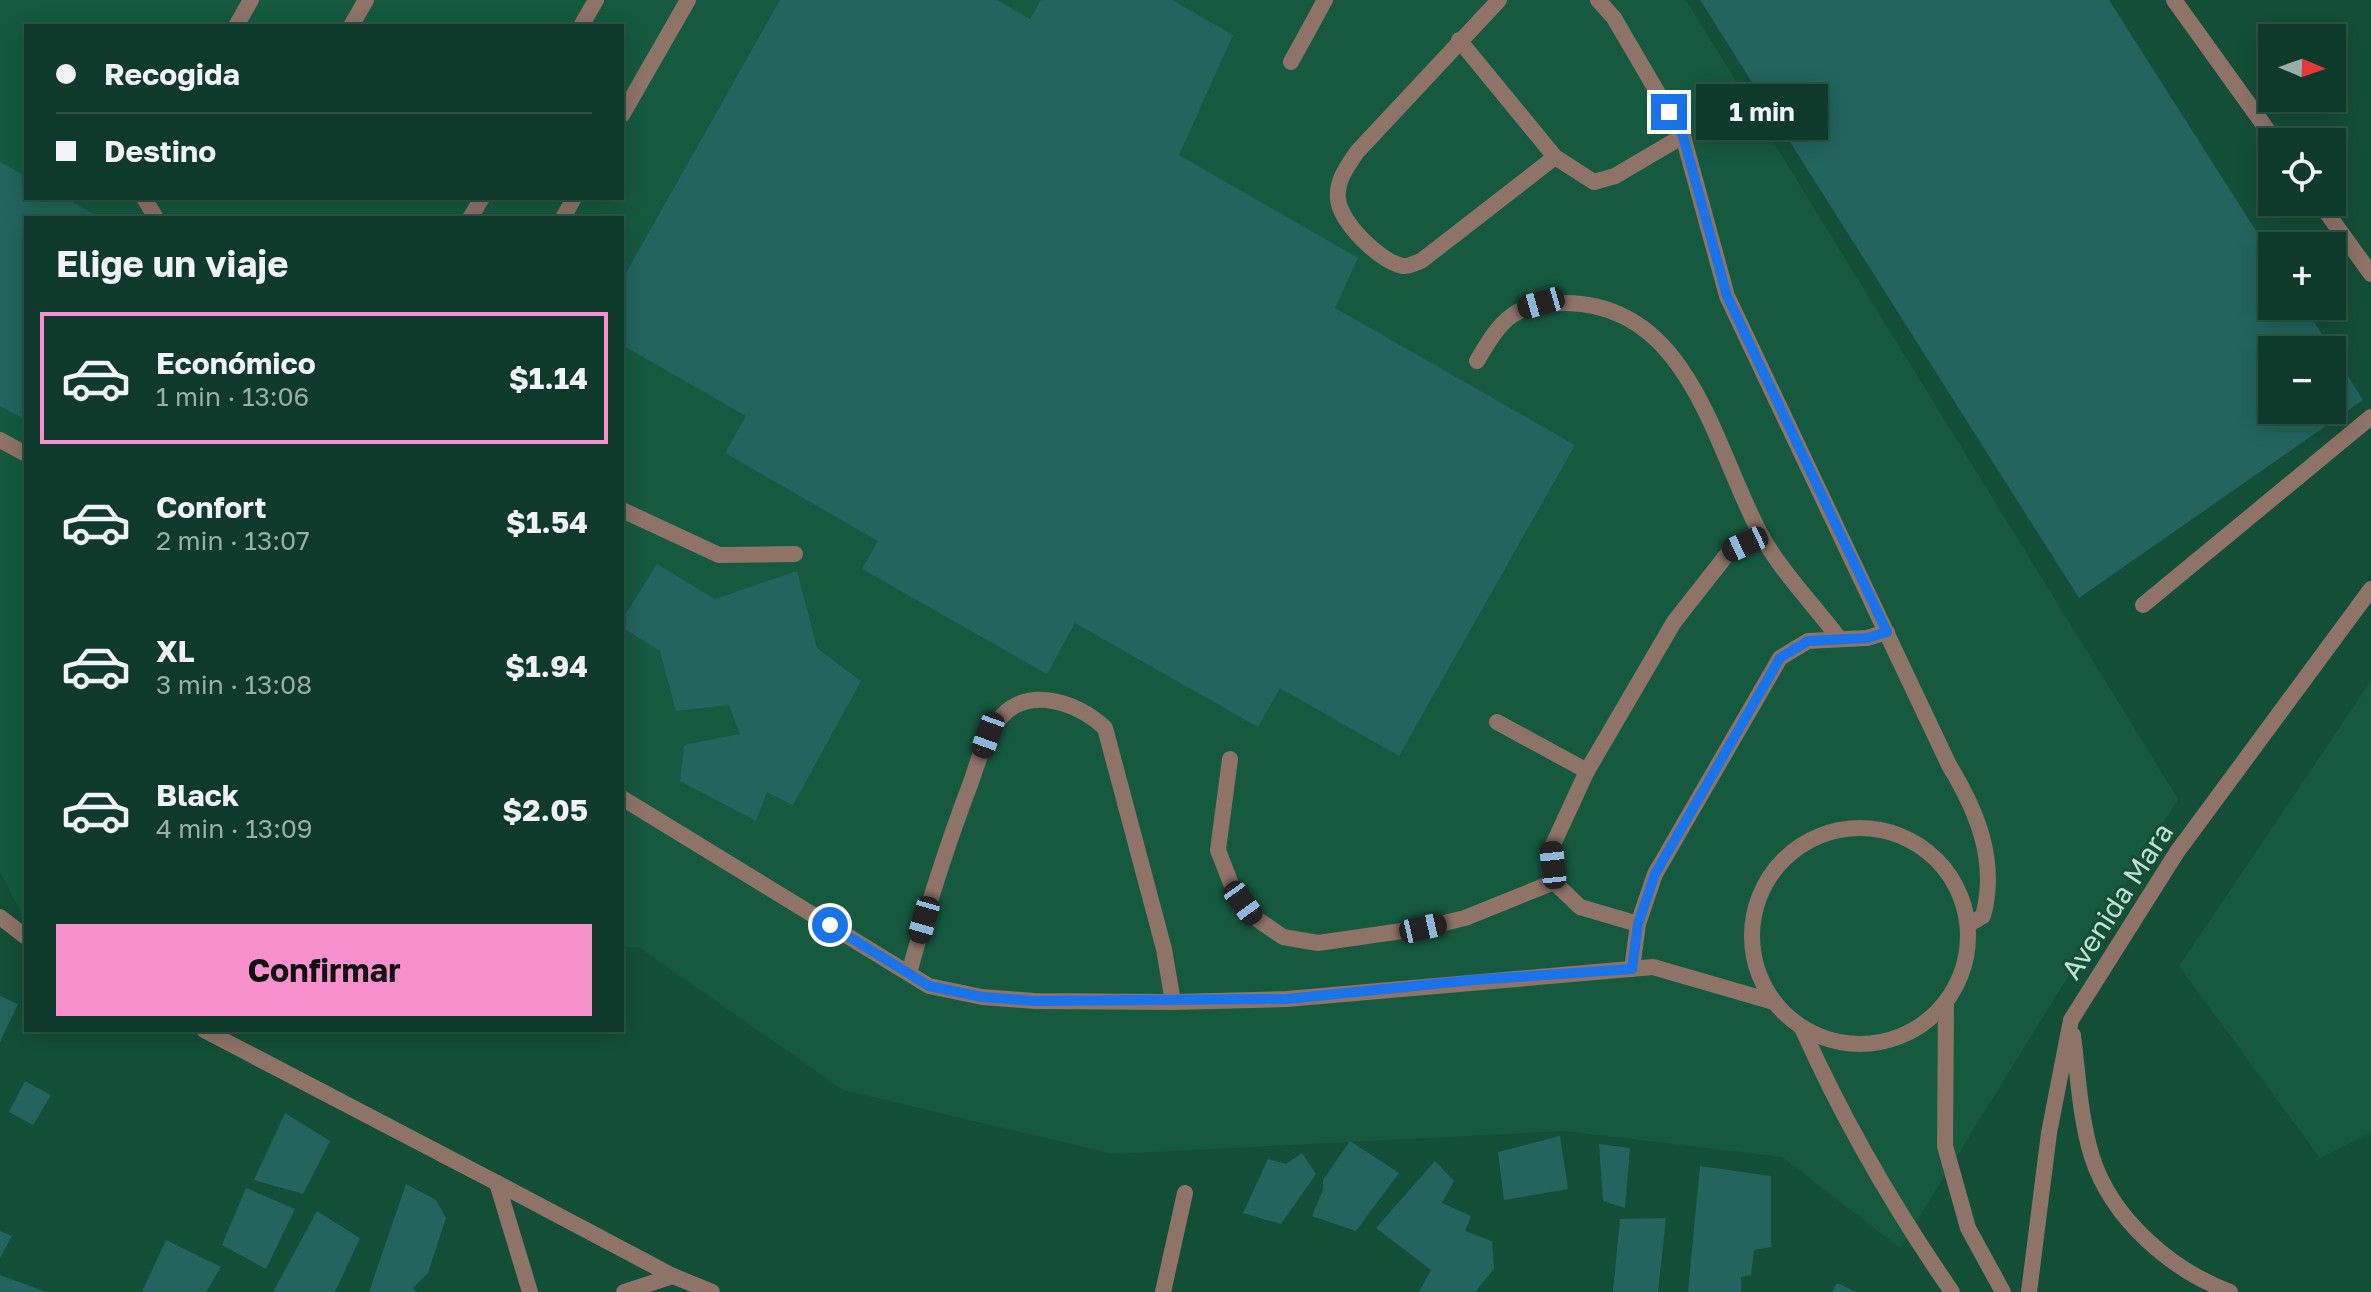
<!DOCTYPE html>
<html lang="es">
<meta charset="utf-8">
<style>
body{margin:0;font-family:"Golos Text",sans-serif;background:#1c4537;color:#f1f3f6;height:100vh;display:flex;flex-direction:column;font-size:30px;white-space:nowrap}
*{box-sizing:border-box;margin:0}
p{font-size:26px;color:#9bada9}
.icon{flex:none;width:44px;height:44px;fill:none;stroke:currentColor;stroke-width:2;stroke-linecap:round;stroke-linejoin:round}
.map{position:relative;flex:1;overflow:hidden}
.panel{position:absolute;left:24px;top:216px;width:600px;height:816px;display:flex;flex-direction:column;background:#0e3a2b;border-radius:0px;box-shadow:0 4px 20px #0003,0 0 0 2px #2e5447}
.panel>*{flex:none}
.hud{position:absolute;left:24px;top:24px;width:600px;height:176px;border-radius:0px;box-shadow:0 4px 20px #0003,0 0 0 2px #2e5447;display:grid;align-content:center;height:176px;padding:0 32px;background:#0e3a2b}
.needle{width:52px;rotate:92deg}
.buttons{position:absolute;left:2258px;top:24px;display:grid;gap:16px}
.buttons a{display:grid;place-items:center;width:88px;height:88px;border-radius:0px;background:#0e3a2b;box-shadow:0 4px 20px #0003,0 0 0 2px #2e5447;font-size:40px}
.end{position:absolute;width:36px;height:36px;margin:-18px;border:10px solid #1a73e8;background:#fff;box-shadow:0 0 0 4px #fff}
.from{border-radius:50%}
.bubble{position:absolute;height:56px;border-radius:0px;background:#0e3a2b;box-shadow:0 4px 20px #0003,0 0 0 2px #2e5447;font-size:26px;font-weight:700;line-height:56px;text-align:center}
.car{position:absolute;width:24px;height:48px;margin:-24px -12px;border-radius:10px;box-shadow:0 0 6px 2px #0007;background:linear-gradient(#222 24%,#8ab4d8 0 40%,#222 0 76%,#8ab4d8 0 86%,#222 0)}
.hud b{display:flex;align-items:center;gap:28px;height:76px;font-size:30px}
.hud b+b{border-top:2px solid #2e5447}
.hud i{width:20px;height:20px;background:#f1f3f6}
ul{padding:0;list-style:none}
li{display:flex;align-items:center;gap:24px;height:132px;margin:0 16px 12px;padding:0 16px;border:4px solid transparent;border-radius:0px}
li div{flex:1}
li b{display:block;font-size:30px}
li em{font-style:normal;font-weight:700}
li.selected{border-color:#f790cd}
li>.icon{width:72px;height:72px;stroke-width:1.5}
h2{padding:0 32px;font-size:36px;line-height:96px}
.primary-button{display:flex;gap:16px;margin-top:auto;padding:16px 32px}
.primary-button a{flex:1;height:92px;border-radius:0px;background:#f790cd;color:#111;font-size:32px;font-weight:700;line-height:92px;text-align:center}
.map>svg:first-child{display:block}
.built{fill:#155941;fill-rule:evenodd}
.building{fill:#21655e}
.lines{fill:none;stroke-linecap:round;stroke-linejoin:round}
.service{stroke:#8e7367;stroke-width:16}
.minor{stroke:#8e7367;stroke-width:16}
.route{stroke:#1a73e8;stroke-width:10}
.labels{text-anchor:middle;stroke-width:6;stroke-linejoin:round;paint-order:stroke}
.street-label{font-size:28px;fill:#bfe2d1;stroke:#134e39}
</style>
<div class="map">
<svg width="2371" height="1292" viewBox="0 0 2371 1292">
<rect width="100%" height="100%" fill="#134e39"/>
<g class="built">
<path d="M0,0H1686L2178,799L1900,1248L1782,1157L1564,1131L1113,1154L843,1090L640,948L622,947V218H26V923L0,872ZM26,26H622V198H26Z"/>
<polygon points="2371,681 2371,1133 2320,1158 2179,966"/>
</g>
<g class="building">
<polygon points="780,0 997,0 1030,19 1041,0 1172,0 1233,35 1179,155 1358,258 1335,308 1575,445 1399,756 1280,688 1258,727 1075,623 1047,674 862,569 878,541 725,453 746,416 622,345 622,280"/>
<polygon points="1700,0 2109,0 2272,256 2272,306 2304,306 2332,350 2272,350 2272,410 2332,410 2332,351 2363,400 2079,598"/>
<polygon points="0,162 26,176 26,198 65,198 101,218 26,218 26,420 0,406"/>
<polygon points="657,564 715,599 797,571 817,648 861,681 793,805 767,792 756,821 680,781 684,745 740,734 729,705 676,711 660,651 622,627 622,620"/>
<polygon points="0,996 18,1004 0,1042"/>
<polygon points="25,1081 51,1095 33,1125 9,1112"/>
<polygon points="285,1113 330,1141 303,1194 254,1180"/>
<polygon points="1560,1136 1568,1189 1504,1200 1498,1152"/>
<polygon points="1350,1141 1399,1173 1356,1231 1312,1216 1323,1190 1323,1180"/>
<polygon points="1599,1144 1630,1148 1625,1208 1603,1201"/>
<polygon points="1302,1153 1316,1174 1281,1224 1243,1213 1268,1159 1286,1164"/>
<polygon points="1435,1161 1454,1181 1442,1203 1471,1216 1465,1231 1492,1241 1494,1269 1475,1292 1419,1292 1431,1270 1376,1228"/>
<polygon points="1700,1166 1771,1176 1771,1247 1754,1250 1751,1275 1741,1277 1741,1292 1688,1292"/>
<polygon points="406,1184 436,1200 446,1218 428,1273 413,1288 417,1292 369,1292"/>
<polygon points="246,1188 295,1209 266,1269 222,1245"/>
<polygon points="317,1211 360,1238 335,1292 273,1292"/>
<polygon points="1666,1218 1658,1292 1613,1292 1620,1219"/>
<polygon points="0,1231 12,1236 0,1258"/>
<polygon points="166,1240 221,1267 206,1292 142,1292"/>
<polygon points="0,1275 46,1292 0,1292"/>
<polygon points="1837,1283 1856,1292 1832,1292"/>
</g>
<g class="lines">
<g class="service">
<path d="M1499,0L1357,152C1347,167 1336,181 1338,199C1340,222 1380,262 1403,266C1408,267 1415,263 1421,261L1555,157"/>
<path d="M1598,0L1614,18L1683,136L1727,296L1949,765C1977,811 1998,861 1983,916L1968,925"/>
<polyline points="2174,0 2276,142"/>
<polyline points="236,26 251,0"/>
<polyline points="351,26 366,0"/>
<polyline points="581,26 596,0"/>
<polyline points="1459,40 1555,157 1594,182 1615,176 1683,136"/>
<polyline points="1291,62 1325,0"/>
<polyline points="622,115 688,0"/>
<polyline points="144,198 156,218"/>
<polyline points="2319,202 2371,274"/>
<polyline points="470,218 482,198"/>
<polyline points="563,218 574,198"/>
<path d="M1477,361C1502,318 1514,303 1566,303C1690,304 1714,448 1761,535C1781,571 1813,604 1838,637"/>
<polyline points="0,440 26,454"/>
<polyline points="622,510 719,555 795,554"/>
<polyline points="2143,605 2371,417"/>
<polyline points="1497,722 1587,771"/>
<polyline points="1230,759 1218,850 1233,889 1254,917 1283,937 1318,943 1423,928 1465,918 1554,882"/>
<polyline points="622,798 929,986 982,997 1035,1001 1173,1002 1287,999 1653,967 1774,1002"/>
<circle cx="1860" cy="936" r="108"/>
<polyline points="0,917 26,937"/>
<polyline points="1638,924 1580,907 1554,882 1551,849 1587,771 1674,622 1729,552 1762,536"/>
<polyline points="1632,969 1638,924 1655,874 1780,658 1808,641 1867,638 1887,632"/>
<path d="M909,973C927,908 947,845 971,782C979,760 985,733 1002,716C1031,685 1079,704 1105,728L1164,949L1173,1002"/>
<polyline points="1946,1002 1945,1146 1968,1228 2003,1292"/>
<path d="M1802,1028C1844,1122 1894,1208 1952,1292"/>
<polyline points="204,1030 497,1183"/>
</g>
<g class="minor">
<path d="M2073,1035C2078,1075 2080,1118 2092,1157C2112,1219 2171,1270 2230,1292"/>
<polyline points="497,1183 673,1276 712,1292"/>
<polyline points="497,1183 530,1292"/>
<polyline points="624,1292 673,1276"/>
<polyline points="1163,1292 1185,1193"/>
<polyline points="2029,1292 2049,1133 2071,1020 2177,852 2371,589"/>
</g>
</g>
<g class="lines">
<polyline class="route" points="830,925 929,986 982,997 1035,1001 1287,999 1474,980 1632,969 1638,924 1655,874 1780,658 1808,641 1867,638 1887,632 1727,296 1683,136 1669,112"/>
</g>
<g class="labels">
<g class="street-label">
<text transform="translate(2117 901) rotate(-57)" y="10">Avenida Mara</text>
</g>
</g>
</svg>
<div class="buttons">
<a><svg class="needle" viewBox="-14 -14 28 28"><path d="M0-13l5 13h-10z" fill="#e53935"/><path d="M0 13l5-13h-10z" fill="#9bada9"/></svg></a>
<a><svg class="icon" aria-label="locate" viewBox="0 0 24 24"><circle cx="12" cy="12" r="6"/><path d="M12 2v4M12 18v4M2 12h4M18 12h4"/></svg></a>
<a>+</a>
<a>−</a>
</div>
<i class="end from" style="left:830px;top:925px"></i>
<i class="end" style="left:1669px;top:112px"></i>
<div class="bubble" style="left:1696px;top:84px;width:132px">1 min</div>
<i class="car" style="left:1541px;top:303px;rotate:254deg"></i>
<i class="car" style="left:1745px;top:544px;rotate:245deg"></i>
<i class="car" style="left:988px;top:735px;rotate:200deg"></i>
<i class="car" style="left:1553px;top:865px;rotate:354deg"></i>
<i class="car" style="left:1243px;top:903px;rotate:144deg"></i>
<i class="car" style="left:924px;top:920px;rotate:196deg"></i>
<i class="car" style="left:1423px;top:928px;rotate:77deg"></i>
<div class="hud">
<b><i class="from"></i>Recogida</b>
<b><i></i>Destino</b>
</div>
<section class="panel">
<h2>Elige un viaje</h2>
<ul>
<li class="selected"><svg class="icon" aria-label="car" viewBox="0 0 24 24"><path d="M5 17H2v-5l4-1 3-4h7l3 4 3 1v5h-3M9 17h6M6 11h13"/><circle cx="7" cy="17" r="2"/><circle cx="17" cy="17" r="2"/></svg><div><b>Económico</b><p>1 min · 13:06</p></div><em>$1.14</em></li>
<li><svg class="icon" aria-label="car" viewBox="0 0 24 24"><path d="M5 17H2v-5l4-1 3-4h7l3 4 3 1v5h-3M9 17h6M6 11h13"/><circle cx="7" cy="17" r="2"/><circle cx="17" cy="17" r="2"/></svg><div><b>Confort</b><p>2 min · 13:07</p></div><em>$1.54</em></li>
<li><svg class="icon" aria-label="car" viewBox="0 0 24 24"><path d="M5 17H2v-5l4-1 3-4h7l3 4 3 1v5h-3M9 17h6M6 11h13"/><circle cx="7" cy="17" r="2"/><circle cx="17" cy="17" r="2"/></svg><div><b>XL</b><p>3 min · 13:08</p></div><em>$1.94</em></li>
<li><svg class="icon" aria-label="car" viewBox="0 0 24 24"><path d="M5 17H2v-5l4-1 3-4h7l3 4 3 1v5h-3M9 17h6M6 11h13"/><circle cx="7" cy="17" r="2"/><circle cx="17" cy="17" r="2"/></svg><div><b>Black</b><p>4 min · 13:09</p></div><em>$2.05</em></li>
</ul>
<div class="primary-button"><a>Confirmar</a></div>
</section>
</div>
